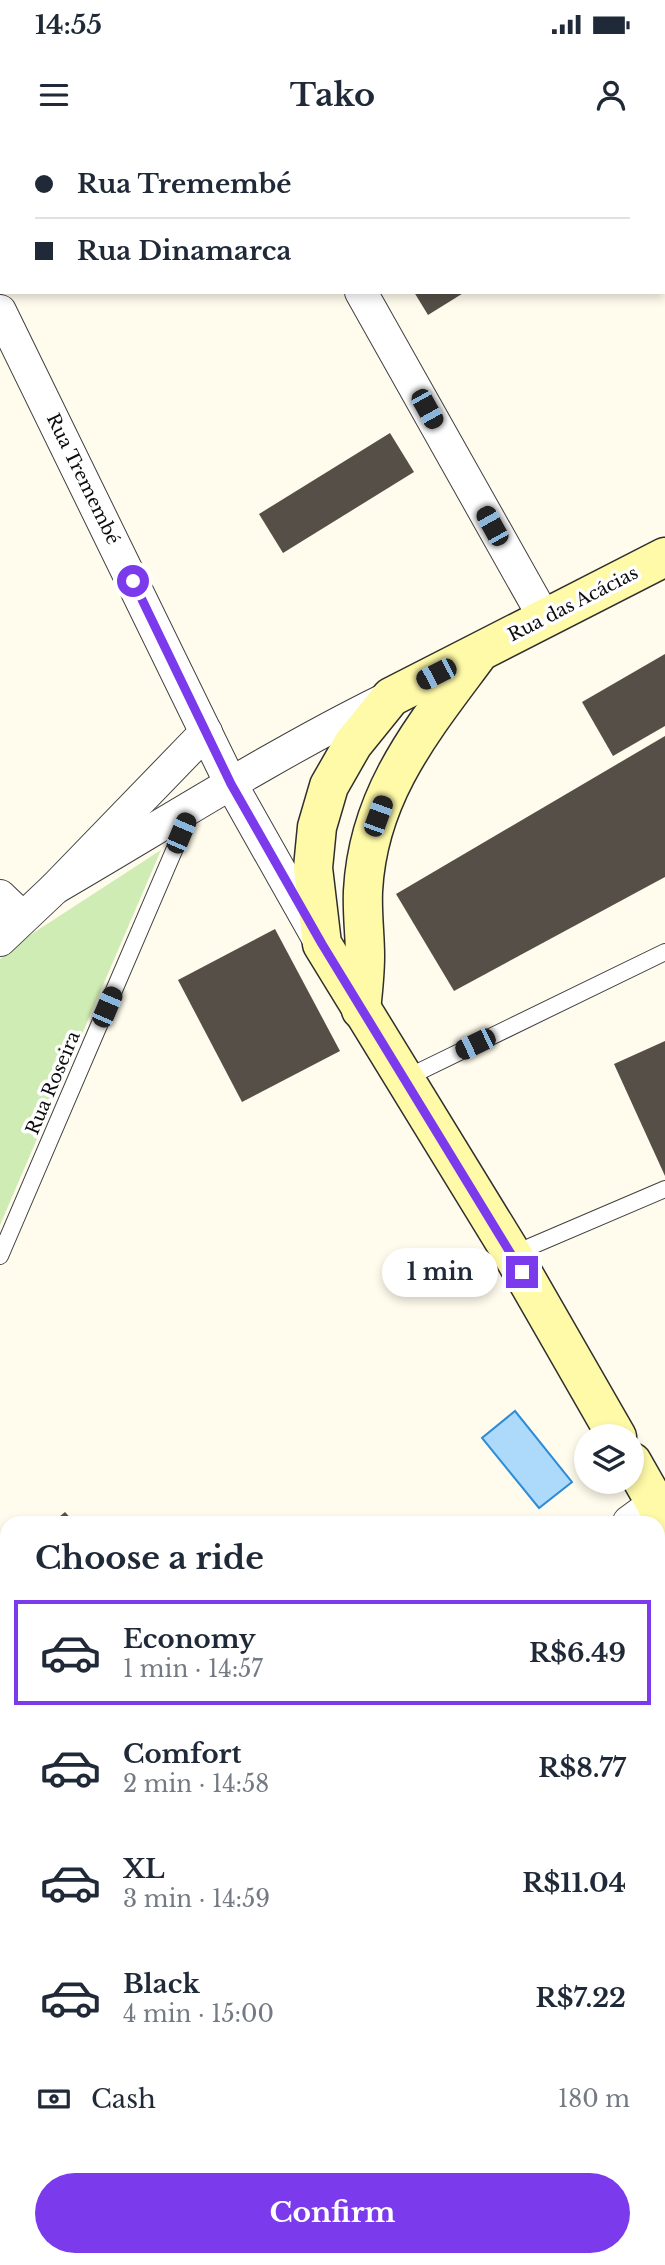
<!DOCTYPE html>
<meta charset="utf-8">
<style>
body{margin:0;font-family:"Libre Baskerville",serif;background:#f2f2f3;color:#1f2937;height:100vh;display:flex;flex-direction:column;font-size:26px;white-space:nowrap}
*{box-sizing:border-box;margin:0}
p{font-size:23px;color:#747a83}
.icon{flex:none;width:38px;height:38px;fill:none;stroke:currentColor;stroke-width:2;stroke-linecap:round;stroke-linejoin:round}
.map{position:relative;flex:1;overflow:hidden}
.sheet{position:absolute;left:0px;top:1376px;width:665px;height:751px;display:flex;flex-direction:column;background:#fff;border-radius:21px 21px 0 0;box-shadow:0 4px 10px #0003}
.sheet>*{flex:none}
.guide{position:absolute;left:0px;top:0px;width:665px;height:154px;box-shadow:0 4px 10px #0003;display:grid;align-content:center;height:154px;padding:0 35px;background:#fff}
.buttons{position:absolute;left:574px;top:1284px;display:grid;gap:14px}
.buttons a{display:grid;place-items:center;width:70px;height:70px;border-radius:50%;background:#fff;box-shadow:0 4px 10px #0003;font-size:35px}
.end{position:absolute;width:32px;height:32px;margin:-16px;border:9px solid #7c3aed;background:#fff;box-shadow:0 0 0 4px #fff}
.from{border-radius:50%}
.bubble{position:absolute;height:49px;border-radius:24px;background:#fff;box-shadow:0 4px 10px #0003;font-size:23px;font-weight:700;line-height:49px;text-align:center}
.car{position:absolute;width:21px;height:42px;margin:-21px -10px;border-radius:9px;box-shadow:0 0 5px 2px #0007;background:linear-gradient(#222 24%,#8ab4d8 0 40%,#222 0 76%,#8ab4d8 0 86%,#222 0)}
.guide b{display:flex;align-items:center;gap:24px;height:66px;font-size:26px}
.guide b+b{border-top:2px solid #e0e1e3}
.guide i{width:18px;height:18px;background:#1f2937}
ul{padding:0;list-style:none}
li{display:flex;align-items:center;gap:21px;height:105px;margin:0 14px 10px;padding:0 21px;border:4px solid transparent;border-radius:0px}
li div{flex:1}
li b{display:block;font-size:26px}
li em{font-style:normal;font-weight:700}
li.selected{border-color:#7c3aed}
li>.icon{width:63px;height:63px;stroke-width:1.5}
h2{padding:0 35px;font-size:32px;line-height:84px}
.pay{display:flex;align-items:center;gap:18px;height:77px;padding:0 35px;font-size:26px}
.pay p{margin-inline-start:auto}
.cta{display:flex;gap:14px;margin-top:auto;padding:14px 35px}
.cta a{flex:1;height:80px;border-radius:42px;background:#7c3aed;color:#fff;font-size:28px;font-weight:700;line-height:80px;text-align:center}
.status{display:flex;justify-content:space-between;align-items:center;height:49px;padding:0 35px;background:#fff;direction:ltr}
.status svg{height:19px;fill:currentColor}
header{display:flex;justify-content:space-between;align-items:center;height:91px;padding:0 35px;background:#fff;font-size:32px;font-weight:700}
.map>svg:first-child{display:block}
.green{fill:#ceecb3}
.water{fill:#addafa;stroke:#2f8cd7;stroke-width:2}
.building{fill:#564f48}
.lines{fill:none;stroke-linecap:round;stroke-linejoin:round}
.lane-casing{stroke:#404040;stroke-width:18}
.street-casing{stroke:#404040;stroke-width:34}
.secondary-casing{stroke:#2f2f2f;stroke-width:41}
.lane{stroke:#fff;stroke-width:16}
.street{stroke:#fff;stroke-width:32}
.secondary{stroke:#fffaa8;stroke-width:38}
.route{stroke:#7c3aed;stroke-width:9}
.labels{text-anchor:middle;stroke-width:7;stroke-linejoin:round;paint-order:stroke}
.street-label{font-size:18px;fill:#0d0d0d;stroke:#fff}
</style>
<div class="status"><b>14:55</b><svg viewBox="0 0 49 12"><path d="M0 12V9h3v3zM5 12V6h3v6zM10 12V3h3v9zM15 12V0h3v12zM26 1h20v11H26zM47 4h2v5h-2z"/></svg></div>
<header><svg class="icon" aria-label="menu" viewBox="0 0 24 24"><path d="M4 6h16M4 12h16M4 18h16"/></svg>Tako<svg class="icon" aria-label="person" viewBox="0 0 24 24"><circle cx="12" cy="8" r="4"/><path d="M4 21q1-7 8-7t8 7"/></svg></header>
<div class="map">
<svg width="665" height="2125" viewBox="0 0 665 2125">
<rect width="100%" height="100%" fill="#fffced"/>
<polygon class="green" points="161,710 0,1085 0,819 24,799"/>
<polygon class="water" points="515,1271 572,1342 539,1368 482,1298"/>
<g class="building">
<polygon points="414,152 465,152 428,175"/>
<polygon points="390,293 414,332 283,413 259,374"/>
<polygon points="665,514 665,586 613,616 582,562"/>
<polygon points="665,596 665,737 454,851 396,754"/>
<polygon points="275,789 340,911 242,962 178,840"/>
<polygon points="665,901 665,1036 614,924"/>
<polygon points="65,1372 74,1382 53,1382"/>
<polygon points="7,1421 7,1479 0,1471 0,1427"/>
</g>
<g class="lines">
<defs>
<g id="lane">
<polyline points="404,939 665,812"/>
<polyline points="513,1114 665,1049"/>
<polyline points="0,1116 191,671"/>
</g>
<g id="street">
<polyline points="276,0 277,2"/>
<polyline points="9,2 12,0"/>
<polyline points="663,3 665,6"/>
<polyline points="361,152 545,479"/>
<polyline points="0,171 231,644 319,800"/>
<path d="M55,748C165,684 272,615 386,559"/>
<polyline points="0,756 22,777"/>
<polyline points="0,800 55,748 206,592"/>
<polyline points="629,1382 655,1363"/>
<polyline points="0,1741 7,1747"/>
<polyline points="0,1777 7,1771"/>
<polyline points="658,1913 665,1920"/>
<polyline points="391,2119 397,2125"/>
<polyline points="362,2125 367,2119"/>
</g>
<g id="secondary">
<path d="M361,870C363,852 365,834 365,816C365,795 362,773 363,751C368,655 421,591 476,517"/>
<polyline points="617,1297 512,1114 322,804 313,728 317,687 329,646 353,604 391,557 665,417"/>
<polyline points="632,1322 665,1380"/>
</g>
</defs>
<use href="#lane" class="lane-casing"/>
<use href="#street" class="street-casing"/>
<use href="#secondary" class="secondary-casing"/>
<use href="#lane" class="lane"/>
<use href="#street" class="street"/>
<use href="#secondary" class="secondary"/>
</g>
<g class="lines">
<polyline class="route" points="133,441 231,644 322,804 522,1132"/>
</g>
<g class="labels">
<g class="street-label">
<text transform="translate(83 339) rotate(64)" y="6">Rua Tremembé</text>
<text transform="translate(573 464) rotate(-27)" y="6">Rua das Acácias</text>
<text transform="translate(53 943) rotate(-67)" y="6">Rua Roseira</text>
</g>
</g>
</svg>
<div class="buttons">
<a><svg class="icon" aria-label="layers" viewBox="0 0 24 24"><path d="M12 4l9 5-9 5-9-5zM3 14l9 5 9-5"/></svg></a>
</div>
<i class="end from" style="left:133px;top:441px"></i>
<i class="end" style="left:522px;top:1132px"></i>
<div class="bubble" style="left:382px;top:1108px;width:116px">1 min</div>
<i class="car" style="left:427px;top:269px;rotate:151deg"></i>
<i class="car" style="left:492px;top:386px;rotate:331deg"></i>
<i class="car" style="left:436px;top:534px;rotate:243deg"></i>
<i class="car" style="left:378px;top:676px;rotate:20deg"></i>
<i class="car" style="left:181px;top:693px;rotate:23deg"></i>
<i class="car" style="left:107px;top:867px;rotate:23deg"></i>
<i class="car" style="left:475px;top:904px;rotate:244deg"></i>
<div class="guide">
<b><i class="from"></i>Rua Tremembé</b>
<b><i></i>Rua Dinamarca</b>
</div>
<section class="sheet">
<h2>Choose a ride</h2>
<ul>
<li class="selected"><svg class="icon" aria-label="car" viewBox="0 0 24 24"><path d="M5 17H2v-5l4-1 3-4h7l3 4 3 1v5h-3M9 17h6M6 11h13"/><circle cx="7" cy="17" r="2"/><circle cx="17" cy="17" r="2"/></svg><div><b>Economy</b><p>1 min · 14:57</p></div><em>R$6.49</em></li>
<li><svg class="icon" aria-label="car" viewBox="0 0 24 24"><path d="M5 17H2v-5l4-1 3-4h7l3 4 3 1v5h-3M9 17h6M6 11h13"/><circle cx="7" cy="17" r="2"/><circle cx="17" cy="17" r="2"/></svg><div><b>Comfort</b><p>2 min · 14:58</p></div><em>R$8.77</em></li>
<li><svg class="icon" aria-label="car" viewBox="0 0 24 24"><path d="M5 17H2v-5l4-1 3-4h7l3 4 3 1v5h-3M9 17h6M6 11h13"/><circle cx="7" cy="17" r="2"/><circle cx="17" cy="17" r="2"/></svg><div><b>XL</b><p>3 min · 14:59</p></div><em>R$11.04</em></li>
<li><svg class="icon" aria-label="car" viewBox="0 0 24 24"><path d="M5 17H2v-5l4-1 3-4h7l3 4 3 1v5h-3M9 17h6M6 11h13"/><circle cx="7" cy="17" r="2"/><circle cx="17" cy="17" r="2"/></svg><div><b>Black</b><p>4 min · 15:00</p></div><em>R$7.22</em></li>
</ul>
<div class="pay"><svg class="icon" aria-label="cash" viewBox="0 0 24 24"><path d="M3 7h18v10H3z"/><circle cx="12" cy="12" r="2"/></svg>Cash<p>180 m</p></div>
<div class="cta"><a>Confirm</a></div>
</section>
</div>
